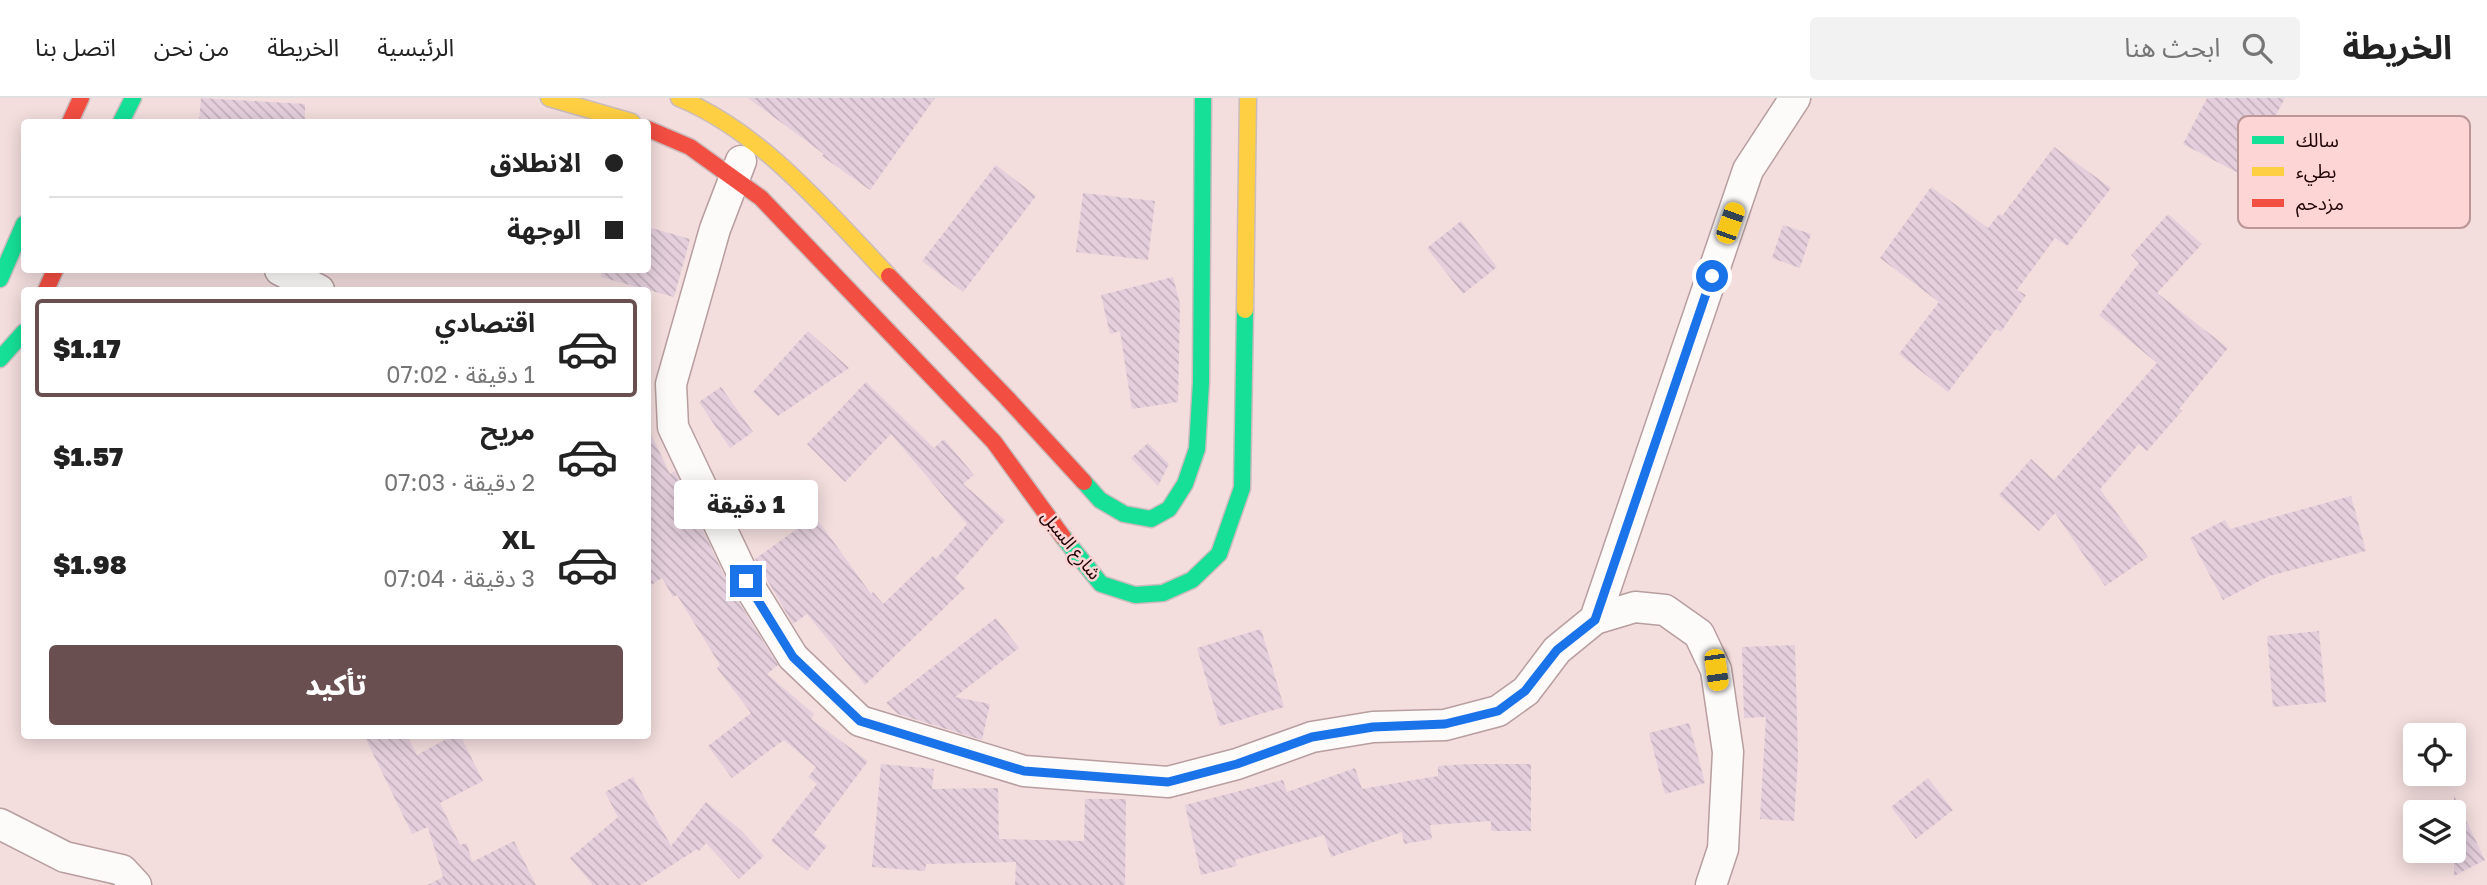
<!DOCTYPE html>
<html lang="ar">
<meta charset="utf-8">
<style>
body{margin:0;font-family:"Golos Text","Noto Sans Arabic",sans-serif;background:#f2f2f2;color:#222;direction:rtl;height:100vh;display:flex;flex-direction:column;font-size:26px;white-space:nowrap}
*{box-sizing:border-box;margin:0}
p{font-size:23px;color:#767676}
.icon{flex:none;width:38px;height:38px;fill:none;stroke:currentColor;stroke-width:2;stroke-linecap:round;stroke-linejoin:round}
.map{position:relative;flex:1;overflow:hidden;direction:ltr}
.details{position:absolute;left:21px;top:189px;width:630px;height:452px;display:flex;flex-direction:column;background:#fff;border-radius:7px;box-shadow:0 4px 18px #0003;direction:rtl}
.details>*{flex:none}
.hud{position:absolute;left:21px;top:21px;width:630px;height:154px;border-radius:7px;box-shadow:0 4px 18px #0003;direction:rtl;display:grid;align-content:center;height:154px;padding:0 28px;background:#fff}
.tools{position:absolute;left:2403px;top:625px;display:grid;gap:14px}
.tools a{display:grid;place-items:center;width:63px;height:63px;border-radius:7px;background:#fff;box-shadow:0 4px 18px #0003;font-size:35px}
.end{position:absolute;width:32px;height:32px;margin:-16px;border:9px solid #1a73e8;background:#fff;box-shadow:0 0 0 4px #fff}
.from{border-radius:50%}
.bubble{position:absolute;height:49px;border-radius:7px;background:#fff;box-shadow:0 4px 18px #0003;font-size:23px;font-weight:800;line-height:49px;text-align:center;direction:rtl}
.car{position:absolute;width:21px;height:42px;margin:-21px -10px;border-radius:9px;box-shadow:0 0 5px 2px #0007;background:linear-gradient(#f5c518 24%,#345 0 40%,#f5c518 0 76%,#345 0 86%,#f5c518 0)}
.hud b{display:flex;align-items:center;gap:24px;height:66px;font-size:26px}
.hud b+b{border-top:2px solid #e0e0e0}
.hud i{width:18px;height:18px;background:#222}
ul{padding:12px 0 0;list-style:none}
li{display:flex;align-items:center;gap:21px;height:98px;margin:0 14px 10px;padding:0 14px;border:4px solid transparent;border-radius:7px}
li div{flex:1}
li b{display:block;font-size:26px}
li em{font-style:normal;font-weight:800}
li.on{border-color:#6a4f51}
li>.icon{width:63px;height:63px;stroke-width:1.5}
.primary-button{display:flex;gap:14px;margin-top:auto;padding:14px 28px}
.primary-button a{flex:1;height:80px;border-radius:7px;background:#6a4f51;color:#fff;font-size:28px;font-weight:800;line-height:80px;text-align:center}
header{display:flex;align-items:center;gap:42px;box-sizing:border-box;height:98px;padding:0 35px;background:#fff;border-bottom:2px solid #e0e0e0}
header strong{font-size:33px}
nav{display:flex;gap:38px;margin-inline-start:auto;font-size:24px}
.search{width:490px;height:63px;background:#f2f2f2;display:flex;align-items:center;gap:18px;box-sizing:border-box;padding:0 24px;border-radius:7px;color:#767676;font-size:26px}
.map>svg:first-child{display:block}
.building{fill:url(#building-back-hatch)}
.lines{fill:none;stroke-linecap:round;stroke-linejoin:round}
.street-casing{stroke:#b89e9e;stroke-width:33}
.fast-casing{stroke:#cabcbc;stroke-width:19}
.slow-casing{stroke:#cabcbc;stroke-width:19}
.jam-casing{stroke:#cabcbc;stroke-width:19}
.street{stroke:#fdfafa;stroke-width:30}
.fast{stroke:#16e098;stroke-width:16}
.slow{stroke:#ffcf43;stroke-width:16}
.jam{stroke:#f24e42;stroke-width:16}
.route{stroke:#1a73e8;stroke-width:9}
.labels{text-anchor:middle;stroke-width:5;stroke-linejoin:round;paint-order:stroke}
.street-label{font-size:18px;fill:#200305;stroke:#fcd5d4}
.key{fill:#fcd5d4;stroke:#ba9696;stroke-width:2}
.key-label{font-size:19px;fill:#200305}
</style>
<header>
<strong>الخريطة</strong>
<div class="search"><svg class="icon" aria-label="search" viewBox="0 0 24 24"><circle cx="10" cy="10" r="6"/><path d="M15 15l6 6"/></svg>ابحث هنا</div>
<nav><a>الرئيسية</a><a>الخريطة</a><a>من نحن</a><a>اتصل بنا</a></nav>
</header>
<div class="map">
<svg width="2487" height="787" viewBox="0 0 2487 787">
<defs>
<pattern id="building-back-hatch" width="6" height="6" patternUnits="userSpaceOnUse" patternTransform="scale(1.75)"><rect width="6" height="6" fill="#e5cfdd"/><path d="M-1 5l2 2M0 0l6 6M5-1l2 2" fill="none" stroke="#c4b0bc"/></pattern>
</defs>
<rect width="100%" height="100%" fill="#f3dddd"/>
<g class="building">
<polygon points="201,0 305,6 305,24 199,24"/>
<polygon points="748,0 935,0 870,92 822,58 824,56"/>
<polygon points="2207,0 2285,0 2244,78 2183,46"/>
<polygon points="2054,49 2111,90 2067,148 2055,140 2017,192 2026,197 2001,234 1996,231 1948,294 1899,256 1939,204 1880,160 1931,89 1988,130 1999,116 2002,118"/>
<polygon points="996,67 1036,98 963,194 922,163"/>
<polygon points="1083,95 1155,103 1148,162 1076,154"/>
<polygon points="2168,116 2202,146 2157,195 2228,250 2179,311 2182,313 2147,353 2139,346 2100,391 2148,459 2105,488 2055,415 2039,433 1999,397 2031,361 2054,382 2157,265 2099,217 2139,165 2131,157"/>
<polygon points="1461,123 1497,169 1463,196 1427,150"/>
<polygon points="1783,127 1811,136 1800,170 1772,160"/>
<polygon points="648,129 690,141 674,199 601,179 602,172 648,172"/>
<polygon points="1173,179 1180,206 1178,304 1132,311 1120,233 1110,236 1101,197"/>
<polygon points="808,233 849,270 778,318 753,294"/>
<polygon points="866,284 934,350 944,341 974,377 963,386 1005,422 955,480 965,490 865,587 807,516 793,526 755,461 815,418 871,496 873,494 883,506 933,458 936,461 967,426 891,336 845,384 807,346"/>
<polygon points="721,289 753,334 730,350 699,304"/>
<polygon points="648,330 670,376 675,373 731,492 778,567 767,576 814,616 811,621 868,663 813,737 827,748 807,773 771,743 817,686 808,679 816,669 784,642 732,680 708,648 751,615 717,570 720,567 677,497 673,499 662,480 648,489"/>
<polygon points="1148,345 1169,366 1158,388 1131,360"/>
<polygon points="2351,398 2366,453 2269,478 2223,502 2190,440 2225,422 2230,431"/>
<polygon points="996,520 1019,550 955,599 990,606 982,642 898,616 886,605"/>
<polygon points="1261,531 1284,609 1220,628 1197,550"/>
<polygon points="2319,533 2326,604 2273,609 2267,538"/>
<polygon points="1795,547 1798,659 1794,723 1760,721 1766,619 1744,620 1742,549"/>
<polygon points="1689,625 1705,685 1665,696 1649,635"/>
<polygon points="364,637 407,637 417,657 454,637 460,637 483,683 440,705 460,747 467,745 472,764 514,743 536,787 427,787 443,779 428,729 412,736"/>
<polygon points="881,666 934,671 932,691 998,690 999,741 1084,743 1085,701 1126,701 1125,787 1015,787 1016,764 926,766 925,773 872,769"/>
<polygon points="1469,666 1531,666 1531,733 1491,733 1491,723 1430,727 1432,741 1404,746 1402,734 1331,759 1324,737 1235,762 1237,768 1201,777 1185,707 1283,682 1287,694 1355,670 1362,691 1438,678 1438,668"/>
<polygon points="633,679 671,748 706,704 742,733 764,758 739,781 706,745 699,753 697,751 641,787 593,787 570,760 618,719 605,694"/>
<polygon points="1928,680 1953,712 1916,741 1891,709"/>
<polygon points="2454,697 2485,762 2454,778"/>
</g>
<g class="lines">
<defs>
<g id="street">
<polyline points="741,63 715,131 671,286 673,329 746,483 793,559 860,623 1024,673 1168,684 1237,666 1312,639 1373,629 1445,627 1498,613 1526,593 1557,552 1595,521 1635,509 1665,512 1699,536 1716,572 1728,654 1723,751 1711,787"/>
<polyline points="280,172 319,192"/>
<polyline points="1595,521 1748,72 1795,0"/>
<polyline points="0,726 65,759 122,772 136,787"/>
</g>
<g id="fast">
<polyline points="121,24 133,0"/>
<polyline points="0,181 24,126"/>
<polyline points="0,261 24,234"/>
<polyline points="1084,384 1100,402 1124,416 1151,421 1169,411 1185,386 1197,351 1201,284 1203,0"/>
<polyline points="1063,439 1101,486 1135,497 1163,495 1192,482 1219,456 1242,390 1245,212"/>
</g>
<g id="slow">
<polyline points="549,0 632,24"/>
<path d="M679,0C762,34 828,114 889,178"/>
<polyline points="1245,212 1248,0"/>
</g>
<g id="jam">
<polyline points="70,24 81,0"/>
<polyline points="648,31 690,49 761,100 994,344 1063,439"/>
<polyline points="889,178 1007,300 1084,384"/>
<polyline points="46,192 55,172"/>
</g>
</defs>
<use href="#street" class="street-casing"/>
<use href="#fast" class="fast-casing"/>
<use href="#slow" class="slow-casing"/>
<use href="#jam" class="jam-casing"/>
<use href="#street" class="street"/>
<use href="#fast" class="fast"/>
<use href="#slow" class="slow"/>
<use href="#jam" class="jam"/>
</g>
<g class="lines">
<polyline class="route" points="746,483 793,559 860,623 1024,673 1168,684 1237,666 1312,639 1373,629 1445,626 1498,613 1525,593 1557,552 1595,522 1712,178"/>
</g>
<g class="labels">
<g class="street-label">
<text transform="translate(1071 447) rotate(51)" y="6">شارع السبل</text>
</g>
</g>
<rect x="2238" y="18" width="232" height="112" rx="10" class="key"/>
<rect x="2252" y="38" width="32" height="8" fill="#16e098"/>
<rect x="2252" y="69" width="32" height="9" fill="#ffcf43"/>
<rect x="2252" y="101" width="32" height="8" fill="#f24e42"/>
<g class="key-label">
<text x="2296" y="49">سالك</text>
<text x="2296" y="80">بطيء</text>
<text x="2296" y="112">مزدحم</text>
</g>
</svg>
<div class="tools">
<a><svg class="icon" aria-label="locate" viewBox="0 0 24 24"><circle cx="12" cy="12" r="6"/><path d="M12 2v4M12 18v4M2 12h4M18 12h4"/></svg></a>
<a><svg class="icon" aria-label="layers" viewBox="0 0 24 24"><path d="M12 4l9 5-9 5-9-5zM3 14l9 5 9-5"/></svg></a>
</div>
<i class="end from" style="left:1712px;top:178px"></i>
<i class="end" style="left:746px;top:483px"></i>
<div class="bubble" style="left:674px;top:382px;width:144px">1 دقيقة</div>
<i class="car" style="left:1730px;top:125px;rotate:19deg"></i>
<i class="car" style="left:1716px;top:572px;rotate:172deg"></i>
<div class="hud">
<b><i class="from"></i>الانطلاق</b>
<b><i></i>الوجهة</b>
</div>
<section class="details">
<ul>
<li class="on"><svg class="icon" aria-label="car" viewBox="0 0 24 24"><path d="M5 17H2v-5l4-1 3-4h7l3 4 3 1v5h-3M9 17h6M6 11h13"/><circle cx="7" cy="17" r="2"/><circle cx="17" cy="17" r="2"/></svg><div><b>اقتصادي</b><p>1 دقيقة · 07:02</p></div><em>$1.17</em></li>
<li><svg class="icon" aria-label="car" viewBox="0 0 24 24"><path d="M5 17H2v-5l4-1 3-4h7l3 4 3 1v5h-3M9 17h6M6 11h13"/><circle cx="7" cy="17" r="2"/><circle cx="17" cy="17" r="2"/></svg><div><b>مريح</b><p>2 دقيقة · 07:03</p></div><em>$1.57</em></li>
<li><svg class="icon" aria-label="car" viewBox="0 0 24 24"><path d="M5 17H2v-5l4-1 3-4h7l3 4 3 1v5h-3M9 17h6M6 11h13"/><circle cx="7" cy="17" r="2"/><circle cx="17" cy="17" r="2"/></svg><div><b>XL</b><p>3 دقيقة · 07:04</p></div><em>$1.98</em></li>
</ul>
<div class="primary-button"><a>تأكيد</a></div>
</section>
</div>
